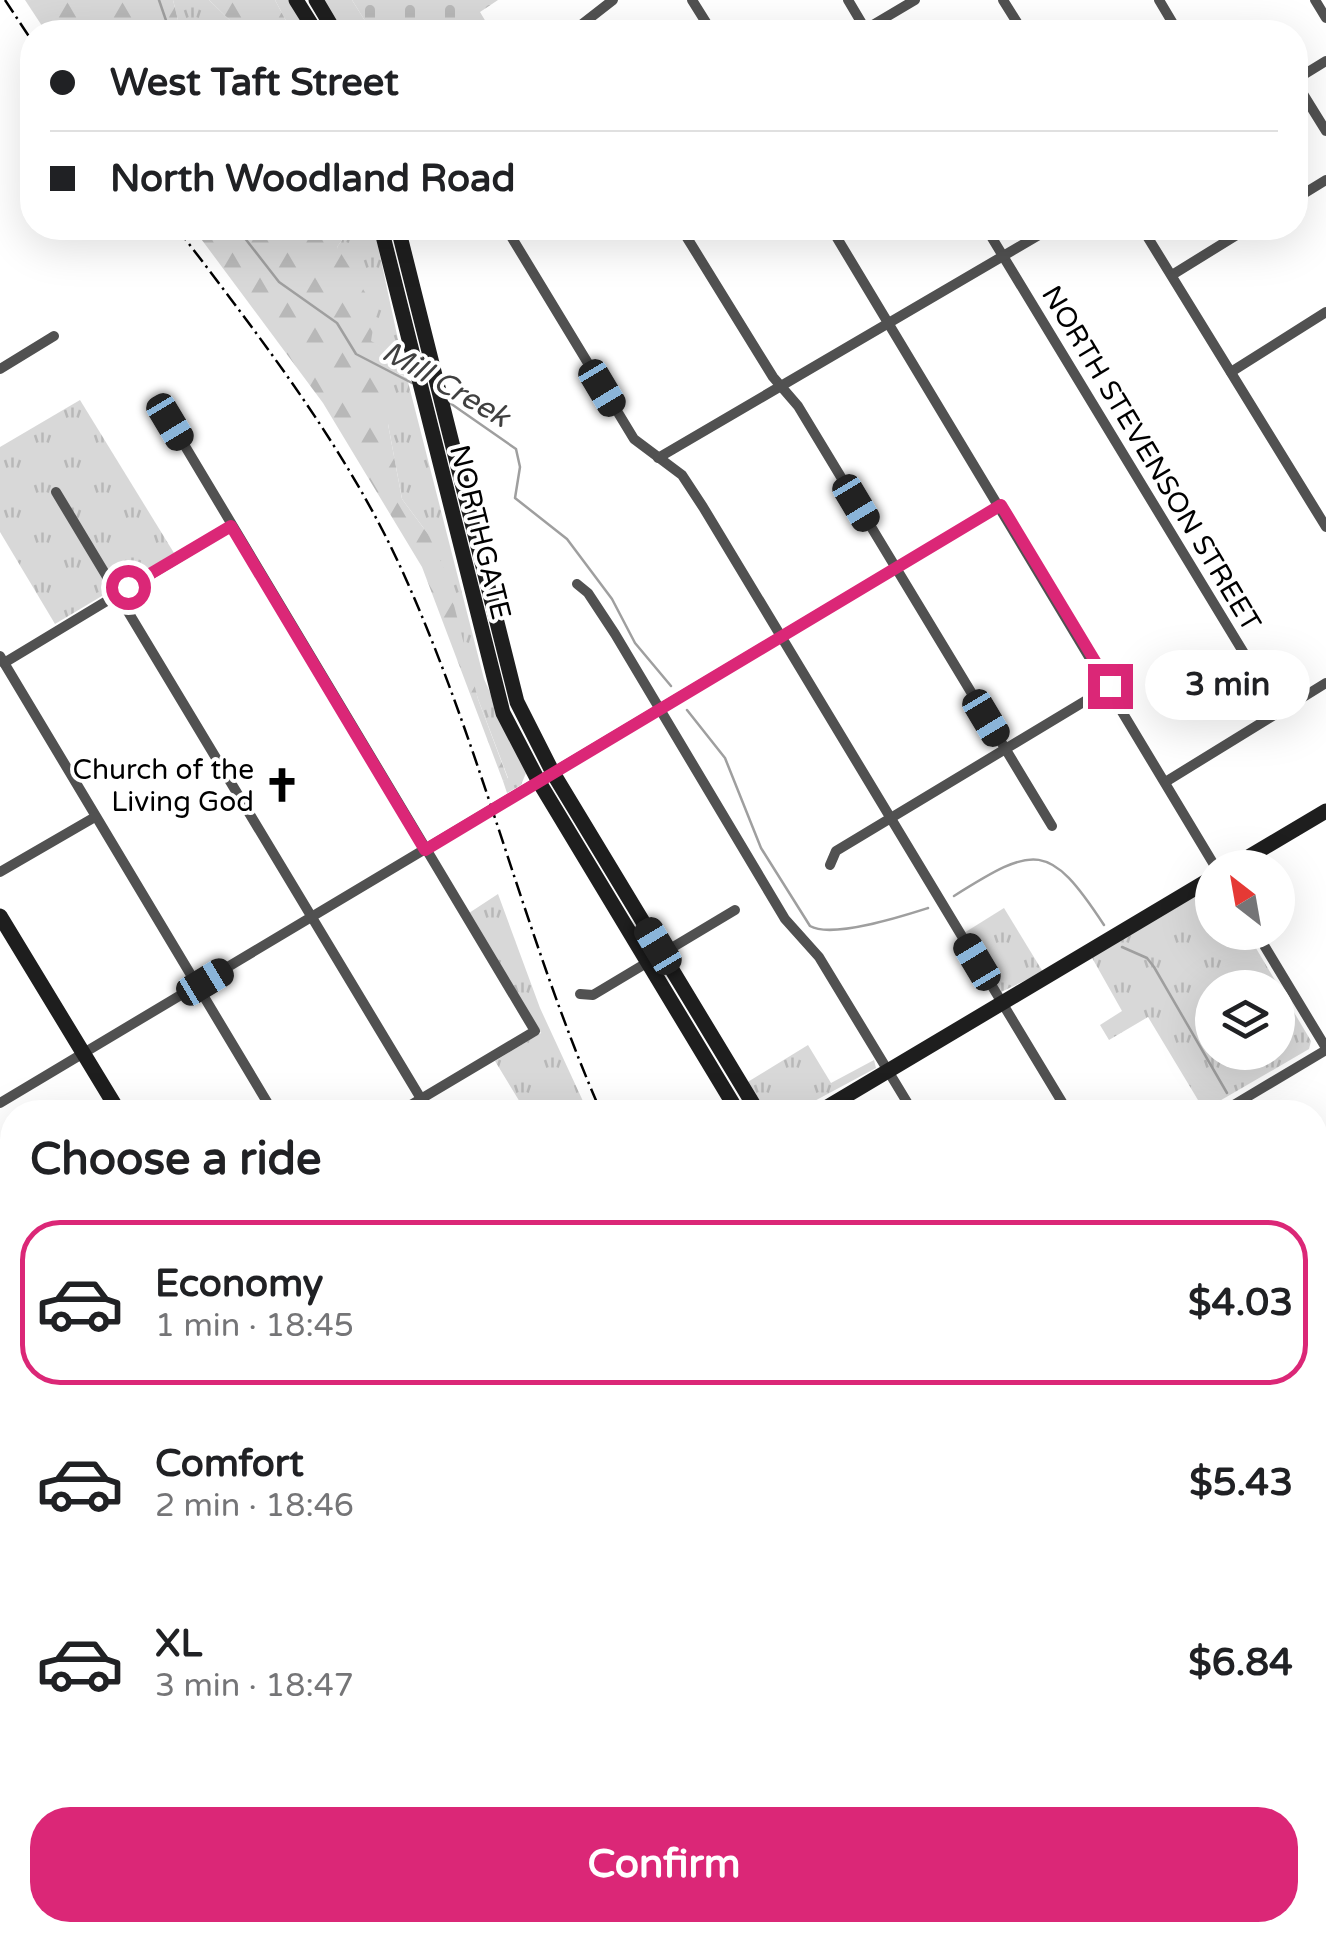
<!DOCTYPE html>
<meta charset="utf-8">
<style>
body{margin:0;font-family:"Varela Round",sans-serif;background:#f2f2f2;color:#202124;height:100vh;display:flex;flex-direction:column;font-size:38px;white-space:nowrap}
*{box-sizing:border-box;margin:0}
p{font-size:32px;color:#757577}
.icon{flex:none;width:55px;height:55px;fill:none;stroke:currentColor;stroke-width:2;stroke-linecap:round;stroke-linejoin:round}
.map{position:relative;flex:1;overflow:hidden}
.drawer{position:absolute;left:0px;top:1100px;width:1328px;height:842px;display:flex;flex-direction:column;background:#fff;border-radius:40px 40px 0 0;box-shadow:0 10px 40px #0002}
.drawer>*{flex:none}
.top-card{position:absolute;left:20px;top:20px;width:1288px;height:220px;border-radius:40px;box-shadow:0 10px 40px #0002;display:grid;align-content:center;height:220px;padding:0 30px;background:#fff}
.needle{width:65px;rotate:329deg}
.buttons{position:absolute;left:1195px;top:850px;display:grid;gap:20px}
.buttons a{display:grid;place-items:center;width:100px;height:100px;border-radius:50%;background:#fff;box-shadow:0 10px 40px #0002;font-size:50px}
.end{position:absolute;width:45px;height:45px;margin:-22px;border:12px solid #db2777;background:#fff;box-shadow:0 0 0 5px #fff}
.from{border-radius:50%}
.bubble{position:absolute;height:70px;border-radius:35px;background:#fff;box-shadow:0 10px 40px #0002;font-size:32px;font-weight:700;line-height:70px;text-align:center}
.car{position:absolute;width:30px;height:60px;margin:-30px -15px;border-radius:12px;box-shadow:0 0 8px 2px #0007;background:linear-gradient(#222 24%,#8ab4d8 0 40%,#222 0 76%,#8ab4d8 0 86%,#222 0)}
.top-card b{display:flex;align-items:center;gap:35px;height:95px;font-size:38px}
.top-card b+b{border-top:2px solid #e0e0e0}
.top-card i{width:25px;height:25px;background:#202124}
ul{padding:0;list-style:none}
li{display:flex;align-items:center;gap:30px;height:165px;margin:0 20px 15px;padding:0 10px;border:5px solid transparent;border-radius:40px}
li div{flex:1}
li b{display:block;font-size:38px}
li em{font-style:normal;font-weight:700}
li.on{border-color:#db2777}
li>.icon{width:90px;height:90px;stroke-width:1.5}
h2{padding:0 30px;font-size:45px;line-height:120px}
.primary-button{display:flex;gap:20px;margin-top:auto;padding:20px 30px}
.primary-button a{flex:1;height:115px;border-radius:40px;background:#db2777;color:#fff;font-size:40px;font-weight:700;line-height:115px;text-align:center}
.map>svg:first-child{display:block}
.grass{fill:url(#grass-tufts);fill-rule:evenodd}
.forest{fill:url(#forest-firs)}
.cemetery{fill:url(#cemetery-stones)}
.pitch{fill:#d8d8d8}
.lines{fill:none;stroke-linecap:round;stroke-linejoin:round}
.stream{stroke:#9f9f9f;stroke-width:2.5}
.street{stroke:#515151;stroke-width:10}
.secondary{stroke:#1e1e1e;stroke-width:15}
.primary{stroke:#000;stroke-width:18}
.rail{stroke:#000;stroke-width:2.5;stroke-dasharray:15 5 2.5 5;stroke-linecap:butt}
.route{stroke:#db2777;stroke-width:12}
.labels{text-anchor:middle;stroke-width:8;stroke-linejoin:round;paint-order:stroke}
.street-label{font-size:28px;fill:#000;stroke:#fff}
.poi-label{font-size:28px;fill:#000;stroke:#fff;text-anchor:end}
.water-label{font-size:30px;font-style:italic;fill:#404040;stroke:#fff}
</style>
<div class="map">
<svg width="1326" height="1942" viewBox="0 0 1326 1942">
<defs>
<pattern id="grass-tufts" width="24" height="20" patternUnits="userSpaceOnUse" patternTransform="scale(2.5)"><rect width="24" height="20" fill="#d8d8d8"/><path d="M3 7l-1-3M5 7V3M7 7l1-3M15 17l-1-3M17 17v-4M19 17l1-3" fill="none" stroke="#b8b8b8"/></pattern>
<pattern id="forest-firs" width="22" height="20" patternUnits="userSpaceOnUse" patternTransform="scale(2.5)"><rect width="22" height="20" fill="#d8d8d8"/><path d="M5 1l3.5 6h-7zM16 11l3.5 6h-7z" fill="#b8b8b8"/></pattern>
<pattern id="cemetery-stones" width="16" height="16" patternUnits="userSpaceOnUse" patternTransform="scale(2.5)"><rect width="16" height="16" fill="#d8d8d8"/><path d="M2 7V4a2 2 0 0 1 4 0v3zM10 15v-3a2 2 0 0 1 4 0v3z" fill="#b8b8b8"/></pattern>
</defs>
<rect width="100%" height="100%" fill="#fff"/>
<g class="grass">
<polygon points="173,0 209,0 242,32 181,32"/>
<polygon points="275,0 289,0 308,32 292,32"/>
<polygon points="321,0 352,0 372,32 341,32"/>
<polygon points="351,228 374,228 402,358 371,342 337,247"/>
<polygon points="388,369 407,378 484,679 526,773 521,785 507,793 503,781 508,778 478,699 428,534 402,499 388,424"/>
<polygon points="80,400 174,553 55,624 0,532 0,447"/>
<path d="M1212,885V932L1247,933L1311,1041L1309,1049L1204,1110L1148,1017L1109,1040L1100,1025L1122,1011L1091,956ZM1212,988H1278V1052H1212Z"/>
<polygon points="498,894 540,1008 588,1112 526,1112 495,1061 541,1033 469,913"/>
<polygon points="1004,908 1043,972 1001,992 964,933"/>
<polygon points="808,1045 831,1083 874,1060 876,1068 794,1112 764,1112 746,1083"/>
<polygon points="1326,1321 1326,1391 1315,1397 1315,1331"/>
<polygon points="267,1930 318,1930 320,1934 307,1942 247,1942"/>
<polygon points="1150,1930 1215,1930 1223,1942 1158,1942 1153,1935 1141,1939"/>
</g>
<g class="forest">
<polygon points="25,0 173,0 181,32 46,32"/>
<polygon points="209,0 275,0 292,32 242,32"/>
<polygon points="193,228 351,228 337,247 376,310 371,341 402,358 407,377 388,370 388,424 402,499 428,534 445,570 478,699 508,779 503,781 422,567 323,403"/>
</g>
<polygon class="cemetery" points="352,0 498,0 480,12 492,32 372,32"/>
<polygon class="pitch" points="1199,911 1214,938 1202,945 1186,918"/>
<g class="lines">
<g class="stream">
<polyline points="159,0 170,32"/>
<polyline points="237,228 279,282 337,323 356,354 412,383"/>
<polyline points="450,403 516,449 520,467 515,498 567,539 612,599 635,643 671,686"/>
<path d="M687,710L725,758L761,848L810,926C832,939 903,916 928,908"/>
<path d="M954,896C1035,845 1049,841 1104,925"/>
<polyline points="1122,947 1147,958 1154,967 1227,1093"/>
<polyline points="1315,1199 1326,1206"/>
</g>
<g class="street">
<polyline points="692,0 712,32"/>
<polyline points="848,0 867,32"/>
<polyline points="1003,0 1023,32"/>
<polyline points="1159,0 1178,32"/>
<polyline points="1315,0 1326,18"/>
<polyline points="572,32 613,0"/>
<polyline points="861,32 915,0"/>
<polyline points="1295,80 1326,61"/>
<polyline points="1295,81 1326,131"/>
<polyline points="1295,199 1326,180"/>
<polyline points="506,228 634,439 682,475 703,507 1068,1112"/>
<polyline points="681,228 773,377 798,406 1052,826"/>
<polyline points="831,228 1216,868"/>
<polyline points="986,228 1279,711"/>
<polyline points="1142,228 1326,527"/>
<polyline points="1172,275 1248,228"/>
<polyline points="0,369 54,336"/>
<polyline points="1231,372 1326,312"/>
<polyline points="170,421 535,1031 399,1112"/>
<polyline points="658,458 1051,228"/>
<polyline points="56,492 429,1112"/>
<polyline points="577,584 588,593 615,634 785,919 819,957 913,1112"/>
<polyline points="0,656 273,1112"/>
<polyline points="4,663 231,526"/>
<polyline points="1167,781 1326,683"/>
<polyline points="830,865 836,851 1110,686"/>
<polyline points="0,872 95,817"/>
<polyline points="1256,932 1326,1048"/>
<polyline points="580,994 593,995 735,910"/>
<polyline points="0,1103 1001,505"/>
<polyline points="1222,1112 1326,1050"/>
<polyline points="0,1160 12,1180"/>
<polyline points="0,1260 12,1258"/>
<polyline points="0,1398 12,1418"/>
<polyline points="1315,1523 1326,1542"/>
<polyline points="1315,1570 1326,1563"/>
<polyline points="0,1647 12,1668"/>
<polyline points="0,1771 12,1765"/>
<polyline points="1315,1782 1326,1799"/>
<polyline points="1315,1817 1326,1810"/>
<polyline points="0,1900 12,1921"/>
<polyline points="18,1930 25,1942"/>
<polyline points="171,1930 178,1942"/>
<polyline points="766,1930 774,1942"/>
<polyline points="921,1930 928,1942"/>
<polyline points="693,1942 713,1930"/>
<polyline points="1110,1942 1130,1930"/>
</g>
<g class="secondary">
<polyline points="296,0 316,32"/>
<polyline points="316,0 335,32"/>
<polyline points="381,228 503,713 539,782 738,1112"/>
<polyline points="398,228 517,702 553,773 758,1112"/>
<polyline points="1230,868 1326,811"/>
<polyline points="0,916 119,1112"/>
<polyline points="819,1112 1212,878"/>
<polyline points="0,1507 12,1505"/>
<polyline points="1235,1930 1243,1942"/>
</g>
<g class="primary">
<polyline points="1315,1305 1326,1299"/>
<polyline points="1315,1321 1326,1314"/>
<polyline points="221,1942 241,1930"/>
</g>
<g class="rail">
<polyline points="5,0 32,41"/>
<path d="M177,228C261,339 348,449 405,577C483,751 525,938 601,1112"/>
<polyline points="1073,1930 1081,1942"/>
</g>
</g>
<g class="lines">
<polyline class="route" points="128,587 231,526 425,850 1001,505 1110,686"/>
</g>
<defs>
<symbol id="church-bare" viewBox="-9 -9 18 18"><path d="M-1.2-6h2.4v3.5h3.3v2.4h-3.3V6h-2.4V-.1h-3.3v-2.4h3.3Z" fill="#000" stroke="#fff" stroke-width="2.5" paint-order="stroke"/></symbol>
</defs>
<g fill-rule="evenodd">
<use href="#church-bare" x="257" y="760" width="50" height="50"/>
</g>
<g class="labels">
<g class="street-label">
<text transform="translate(1152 458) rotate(59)" y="10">NORTH STEVENSON STREET</text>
<text transform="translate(481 532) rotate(76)" y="10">NORTHGATE</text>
</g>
<g class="poi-label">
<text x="254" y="779">Church of the<tspan x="254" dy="32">Living God</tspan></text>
</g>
<g class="water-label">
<text transform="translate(446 384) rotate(30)" y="10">Mill Creek</text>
</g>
</g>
</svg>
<div class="buttons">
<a><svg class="needle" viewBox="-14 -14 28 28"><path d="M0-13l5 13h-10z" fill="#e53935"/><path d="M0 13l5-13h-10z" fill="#757577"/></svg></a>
<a><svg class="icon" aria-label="layers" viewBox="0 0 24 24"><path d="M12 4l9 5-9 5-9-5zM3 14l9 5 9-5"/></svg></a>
</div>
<i class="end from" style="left:128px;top:587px"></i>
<i class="end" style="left:1110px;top:686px"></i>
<div class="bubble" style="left:1145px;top:650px;width:165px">3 min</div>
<i class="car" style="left:602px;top:388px;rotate:149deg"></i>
<i class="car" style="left:170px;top:422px;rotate:149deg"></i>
<i class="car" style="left:856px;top:503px;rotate:149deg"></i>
<i class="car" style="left:986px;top:718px;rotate:149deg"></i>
<i class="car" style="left:658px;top:946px;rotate:329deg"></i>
<i class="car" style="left:977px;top:962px;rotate:329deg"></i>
<i class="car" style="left:205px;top:982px;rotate:59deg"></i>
<div class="top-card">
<b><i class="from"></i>West Taft Street</b>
<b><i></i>North Woodland Road</b>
</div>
<section class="drawer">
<h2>Choose a ride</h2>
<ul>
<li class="on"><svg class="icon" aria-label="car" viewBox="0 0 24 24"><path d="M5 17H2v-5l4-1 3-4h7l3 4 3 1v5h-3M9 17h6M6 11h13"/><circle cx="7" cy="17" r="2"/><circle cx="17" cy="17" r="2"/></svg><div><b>Economy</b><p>1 min · 18:45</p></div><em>$4.03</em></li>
<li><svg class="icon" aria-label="car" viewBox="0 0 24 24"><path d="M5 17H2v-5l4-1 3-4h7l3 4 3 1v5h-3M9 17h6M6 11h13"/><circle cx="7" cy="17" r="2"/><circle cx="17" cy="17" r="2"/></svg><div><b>Comfort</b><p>2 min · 18:46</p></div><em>$5.43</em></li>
<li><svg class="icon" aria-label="car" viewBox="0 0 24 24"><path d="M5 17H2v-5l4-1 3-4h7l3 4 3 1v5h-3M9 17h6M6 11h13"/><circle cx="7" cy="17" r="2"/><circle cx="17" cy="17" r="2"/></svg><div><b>XL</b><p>3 min · 18:47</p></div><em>$6.84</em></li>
</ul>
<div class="primary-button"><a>Confirm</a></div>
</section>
</div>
